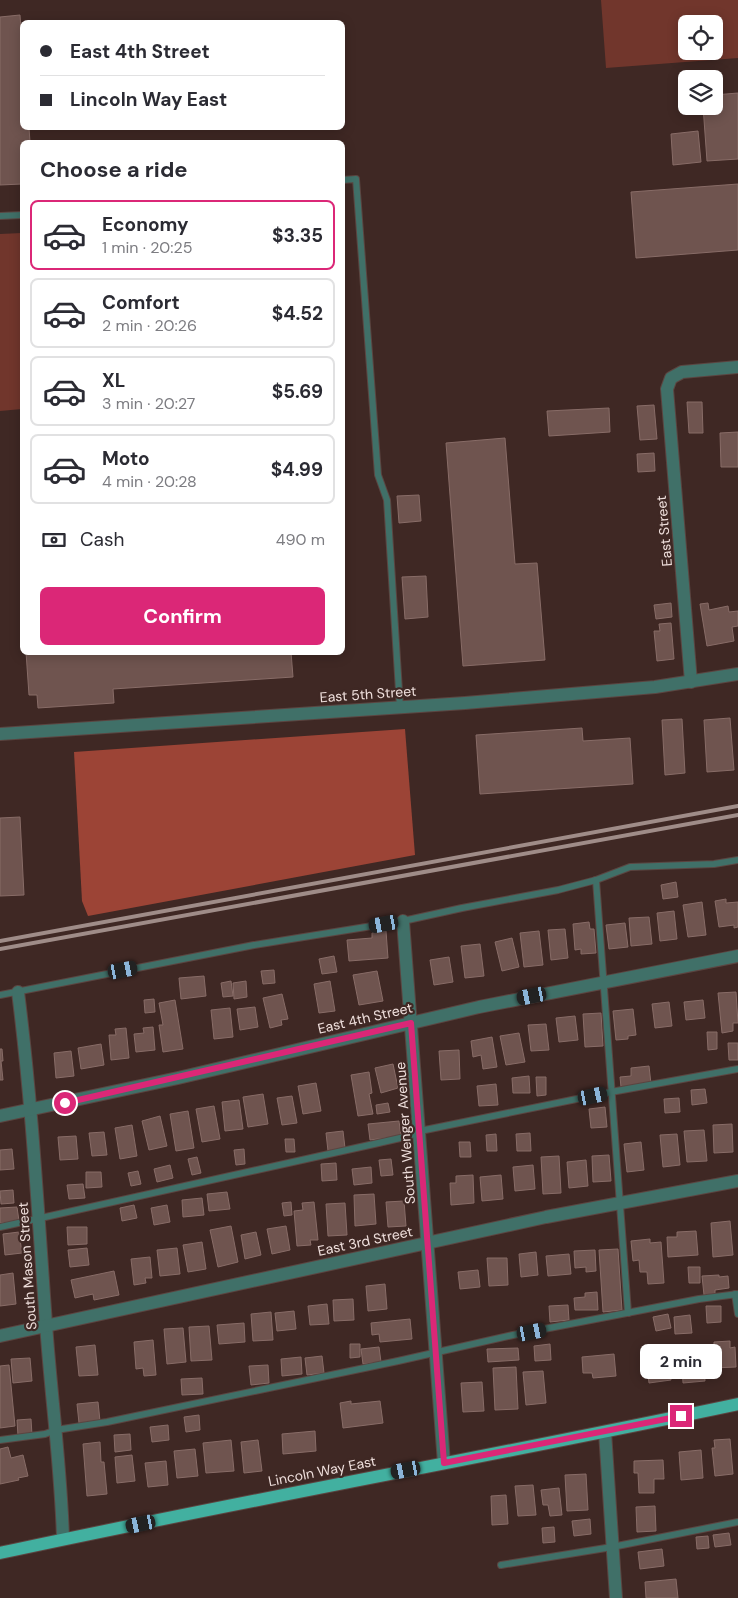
<!DOCTYPE html>
<meta charset="utf-8">
<style>
body{margin:0;font-family:"DM Sans",sans-serif;background:#f2f2f3;color:#2b2b33;height:100vh;display:flex;flex-direction:column;font-size:19px;white-space:nowrap}
*{box-sizing:border-box;margin:0}
p{font-size:16px;color:#7c7c81}
.icon{flex:none;width:28px;height:28px;fill:none;stroke:currentColor;stroke-width:2;stroke-linecap:round;stroke-linejoin:round}
.map{position:relative;flex:1;overflow:hidden}
.side{position:absolute;left:20px;top:140px;width:325px;height:515px;display:flex;flex-direction:column;background:#fff;border-radius:8px;box-shadow:0 2px 12px #0003}
.side>*{flex:none}
.hud{position:absolute;left:20px;top:20px;width:325px;height:110px;border-radius:8px;box-shadow:0 2px 12px #0003;display:grid;align-content:center;height:110px;padding:0 20px;background:#fff}
.buttons{position:absolute;left:678px;top:15px;display:grid;gap:10px}
.buttons a{display:grid;place-items:center;width:45px;height:45px;border-radius:8px;background:#fff;box-shadow:0 2px 12px #0003;font-size:25px}
.end{position:absolute;width:22px;height:22px;margin:-11px;border:6px solid #db2777;background:#fff;box-shadow:0 0 0 2px #fff}
.from{border-radius:50%}
.bubble{position:absolute;height:35px;border-radius:8px;background:#fff;box-shadow:0 2px 12px #0003;font-size:16px;font-weight:700;line-height:35px;text-align:center}
.car{position:absolute;width:15px;height:30px;margin:-15px -8px;border-radius:6px;box-shadow:0 0 4px 1px #0007;background:linear-gradient(#222 24%,#8ab4d8 0 40%,#222 0 76%,#8ab4d8 0 86%,#222 0)}
.hud b{display:flex;align-items:center;gap:18px;height:48px;font-size:19px}
.hud b+b{border-top:1px solid #e1e1e2}
.hud i{width:12px;height:12px;background:#2b2b33}
ul{padding:0;list-style:none}
li{display:flex;align-items:center;gap:15px;height:70px;margin:0 10px 8px;padding:0 10px;border:2px solid #e1e1e2;border-radius:8px}
li div{flex:1}
li b{display:block;font-size:19px}
li em{font-style:normal;font-weight:700}
li.selected{border-color:#db2777}
li>.icon{width:45px;height:45px;stroke-width:1.5}
h2{padding:0 20px;font-size:22px;line-height:60px}
.pay{display:flex;align-items:center;gap:12px;height:55px;padding:0 20px;font-size:19px}
.pay p{margin-inline-start:auto}
.action{display:flex;gap:10px;margin-top:auto;padding:10px 20px}
.action a{flex:1;height:58px;border-radius:8px;background:#db2777;color:#fff;font-size:20px;font-weight:700;line-height:58px;text-align:center}
.map>svg:first-child{display:block}
.green{fill:#71362c;fill-rule:evenodd}
.forest{fill:#9c4436}
.building{fill:#6f544f;stroke:#886c67}
.lines{fill:none;stroke-linecap:round;stroke-linejoin:round}
.service-casing{stroke:#5b4541;stroke-width:8}
.minor-casing{stroke:#5b4541;stroke-width:14}
.tertiary-casing{stroke:#5b4541;stroke-width:14}
.primary-casing{stroke:#5b4541;stroke-width:14}
.service{stroke:#407068;stroke-width:6}
.minor{stroke:#407068;stroke-width:12}
.tertiary{stroke:#407068;stroke-width:12}
.primary{stroke:#42b0a0;stroke-width:12}
.rail{stroke:#9f8c88;stroke-width:4}
.route{stroke:#db2777;stroke-width:6}
.labels{text-anchor:middle;stroke-width:4.5;stroke-linejoin:round;paint-order:stroke}
.street-label{font-size:14px;fill:#efdfdc;stroke:#3f2824}
</style>
<div class="map">
<svg width="738" height="1598" viewBox="0 0 738 1598">
<rect width="100%" height="100%" fill="#3f2824"/>
<g class="green">
<path d="M601,0H738V58L606,68ZM686,24H714V51H686Z"/>
<polygon points="22,233 22,409 0,411 0,234"/>
</g>
<polygon class="forest" points="405,729 415,855 88,916 82,901 74,752"/>
<g class="building">
<polygon points="20,15 22,44 22,128 29,128 30,142 22,142 22,184 0,185 0,17"/>
<polygon points="738,93 738,159 707,161 703,106 714,106 714,95"/>
<polygon points="698,131 701,162 673,165 671,134"/>
<polygon points="738,184 738,250 636,258 631,192"/>
<polygon points="687,402 702,402 703,433 689,433"/>
<polygon points="654,405 657,439 640,440 637,406"/>
<polygon points="609,408 610,432 549,436 547,411"/>
<polygon points="738,432 738,467 721,467 720,433"/>
<polygon points="505,438 515,564 537,563 545,660 463,666 446,443"/>
<polygon points="654,453 655,471 638,472 637,454"/>
<polygon points="419,495 421,521 399,523 397,496"/>
<polygon points="426,576 428,617 405,619 402,577"/>
<polygon points="671,603 672,617 656,619 654,605"/>
<polygon points="708,603 709,610 728,606 729,612 738,611 738,626 732,627 734,641 707,646 700,604"/>
<polygon points="671,623 674,659 657,661 654,631 660,631 659,624"/>
<polygon points="26,652 291,652 293,677 113,689 114,703 38,708 37,695 29,695"/>
<polygon points="730,718 734,770 707,772 704,720"/>
<polygon points="682,719 685,773 665,775 662,720"/>
<polygon points="582,728 583,741 630,738 633,784 480,794 476,735"/>
<polygon points="20,817 24,895 0,896 0,818"/>
<polygon points="676,882 678,897 663,899 661,885"/>
<polygon points="726,899 726,903 738,902 738,927 734,928 734,925 719,927 715,901"/>
<polygon points="702,902 706,935 688,937 683,905"/>
<polygon points="674,911 677,939 660,941 657,913"/>
<polygon points="649,917 652,944 631,946 629,918"/>
<polygon points="589,922 590,929 594,929 596,953 581,954 581,949 575,950 573,924"/>
<polygon points="625,923 628,947 609,949 606,925"/>
<polygon points="565,929 568,958 551,960 548,930"/>
<polygon points="386,931 388,958 349,961 347,940 372,938 372,933"/>
<polygon points="539,931 543,965 524,967 520,933"/>
<polygon points="512,938 519,967 502,971 495,942"/>
<polygon points="480,944 484,976 465,978 461,946"/>
<polygon points="334,956 337,972 322,974 319,959"/>
<polygon points="449,957 453,982 434,985 430,960"/>
<polygon points="274,970 275,983 263,984 261,971"/>
<polygon points="377,971 383,1001 359,1005 353,975"/>
<polygon points="204,976 206,996 181,999 179,978"/>
<polygon points="231,981 233,996 223,997 221,983"/>
<polygon points="246,981 247,997 234,999 233,983"/>
<polygon points="330,981 335,1011 319,1013 314,984"/>
<polygon points="736,992 738,1023 733,1023 733,1031 722,1033 718,993"/>
<polygon points="282,994 288,1019 281,1020 282,1025 270,1028 263,998"/>
<polygon points="154,999 155,1012 145,1013 144,1000"/>
<polygon points="175,1000 183,1049 163,1052 159,1025 163,1025 159,1003"/>
<polygon points="703,1000 705,1018 686,1020 684,1002"/>
<polygon points="669,1002 672,1026 655,1028 652,1004"/>
<polygon points="255,1007 258,1027 240,1030 237,1009"/>
<polygon points="230,1008 233,1037 214,1039 211,1010"/>
<polygon points="633,1009 636,1035 628,1036 628,1039 616,1040 613,1011"/>
<polygon points="601,1013 603,1046 585,1047 583,1014"/>
<polygon points="575,1016 578,1040 559,1042 556,1018"/>
<polygon points="546,1024 549,1050 531,1051 528,1025"/>
<polygon points="153,1027 155,1050 136,1052 134,1034 144,1033 143,1028"/>
<polygon points="126,1028 129,1058 111,1060 109,1035 116,1035 115,1029"/>
<polygon points="707,1032 717,1032 717,1049 708,1050"/>
<polygon points="519,1033 525,1062 506,1065 500,1036"/>
<polygon points="492,1037 497,1067 483,1069 481,1055 473,1057 471,1041"/>
<polygon points="728,1043 738,1043 738,1060 729,1060"/>
<polygon points="101,1044 104,1065 81,1069 78,1048"/>
<polygon points="0,1049 2,1049 3,1061 1,1061 3,1080 0,1080"/>
<polygon points="459,1050 460,1079 441,1080 439,1051"/>
<polygon points="71,1051 74,1076 56,1078 54,1053"/>
<polygon points="393,1064 398,1088 381,1093 375,1068"/>
<polygon points="649,1066 651,1084 621,1087 620,1077 631,1076 631,1068"/>
<polygon points="369,1072 372,1093 369,1094 373,1114 358,1116 351,1075"/>
<polygon points="529,1076 530,1093 513,1093 512,1078"/>
<polygon points="536,1077 546,1077 546,1095 537,1096"/>
<polygon points="316,1083 321,1111 303,1114 298,1086"/>
<polygon points="496,1084 498,1105 479,1106 477,1086"/>
<polygon points="705,1089 707,1103 692,1105 691,1090"/>
<polygon points="263,1094 268,1124 248,1127 243,1097"/>
<polygon points="292,1096 297,1123 282,1125 277,1098"/>
<polygon points="679,1098 680,1112 665,1113 664,1099"/>
<polygon points="239,1100 243,1129 225,1131 222,1102"/>
<polygon points="388,1103 390,1112 377,1114 376,1105"/>
<polygon points="214,1106 220,1139 202,1142 196,1109"/>
<polygon points="605,1107 607,1127 591,1128 589,1109"/>
<polygon points="188,1111 194,1148 176,1151 170,1114"/>
<polygon points="160,1116 167,1146 149,1150 142,1121"/>
<polygon points="399,1121 401,1136 370,1140 368,1124"/>
<polygon points="732,1124 733,1152 714,1153 713,1125"/>
<polygon points="132,1125 137,1156 120,1159 115,1128"/>
<polygon points="704,1130 707,1161 687,1162 684,1131"/>
<polygon points="343,1131 345,1148 328,1151 326,1133"/>
<polygon points="104,1132 107,1155 92,1156 89,1133"/>
<polygon points="530,1133 531,1151 517,1151 516,1134"/>
<polygon points="496,1134 497,1151 487,1151 486,1135"/>
<polygon points="677,1134 680,1165 663,1167 660,1135"/>
<polygon points="76,1136 78,1159 60,1160 58,1137"/>
<polygon points="285,1139 294,1139 295,1152 286,1152"/>
<polygon points="459,1142 470,1142 471,1157 460,1157"/>
<polygon points="641,1142 644,1170 627,1172 624,1144"/>
<polygon points="12,1149 14,1169 0,1170 0,1150"/>
<polygon points="244,1149 245,1164 236,1165 234,1150"/>
<polygon points="609,1155 611,1181 593,1182 592,1156"/>
<polygon points="559,1156 561,1193 543,1194 541,1157"/>
<polygon points="197,1157 201,1173 192,1175 188,1159"/>
<polygon points="391,1159 393,1175 381,1176 379,1160"/>
<polygon points="586,1160 588,1186 569,1188 567,1162"/>
<polygon points="336,1163 337,1180 322,1181 321,1164"/>
<polygon points="170,1165 173,1178 157,1182 154,1169"/>
<polygon points="533,1165 535,1189 515,1191 513,1167"/>
<polygon points="371,1167 372,1183 354,1185 352,1169"/>
<polygon points="138,1171 141,1184 131,1186 128,1173"/>
<polygon points="86,1172 101,1172 102,1187 86,1188"/>
<polygon points="473,1175 474,1203 451,1205 450,1183 456,1183 456,1176"/>
<polygon points="501,1175 503,1199 482,1201 480,1177"/>
<polygon points="83,1184 85,1198 69,1199 67,1185"/>
<polygon points="13,1190 14,1203 1,1204 0,1191"/>
<polygon points="227,1192 230,1209 209,1211 207,1194"/>
<polygon points="374,1194 376,1224 355,1226 354,1195"/>
<polygon points="202,1198 204,1215 183,1217 182,1200"/>
<polygon points="404,1201 406,1226 388,1227 386,1202"/>
<polygon points="291,1202 292,1215 284,1216 282,1203"/>
<polygon points="314,1202 318,1240 310,1240 311,1245 297,1246 294,1211 303,1210 302,1203"/>
<polygon points="345,1203 347,1235 328,1236 326,1204"/>
<polygon points="134,1205 137,1218 122,1221 120,1208"/>
<polygon points="167,1205 170,1222 154,1225 151,1208"/>
<polygon points="17,1207 19,1221 0,1223 0,1208"/>
<polygon points="730,1221 733,1255 713,1257 711,1223"/>
<polygon points="231,1226 238,1262 218,1267 210,1230"/>
<polygon points="286,1226 290,1250 272,1254 267,1229"/>
<polygon points="67,1227 87,1227 87,1244 68,1245"/>
<polygon points="696,1231 698,1255 668,1257 667,1237 677,1237 677,1232"/>
<polygon points="19,1232 22,1253 5,1255 3,1234"/>
<polygon points="256,1232 261,1255 245,1259 241,1235"/>
<polygon points="650,1239 650,1243 661,1242 664,1283 648,1284 647,1272 640,1272 639,1260 633,1261 631,1241"/>
<polygon points="202,1242 206,1269 188,1272 183,1245"/>
<polygon points="87,1248 89,1265 70,1267 68,1250"/>
<polygon points="177,1248 180,1274 160,1276 157,1250"/>
<polygon points="618,1249 622,1310 603,1312 599,1250"/>
<polygon points="595,1250 596,1271 586,1272 586,1267 575,1268 574,1251"/>
<polygon points="536,1252 538,1275 521,1277 519,1254"/>
<polygon points="569,1254 571,1274 548,1276 546,1256"/>
<polygon points="150,1257 152,1278 145,1278 146,1283 134,1285 131,1259"/>
<polygon points="487,1258 507,1258 508,1285 489,1286"/>
<polygon points="688,1267 700,1267 700,1283 689,1283"/>
<polygon points="478,1270 480,1287 460,1289 458,1272"/>
<polygon points="114,1271 119,1295 94,1300 93,1294 75,1298 71,1280"/>
<polygon points="13,1273 16,1304 0,1306 0,1275"/>
<polygon points="719,1275 719,1277 728,1276 729,1288 715,1290 715,1294 704,1295 702,1276"/>
<polygon points="385,1284 387,1309 368,1311 366,1286"/>
<polygon points="597,1292 598,1310 575,1310 574,1298 585,1297 585,1293"/>
<polygon points="353,1299 354,1320 334,1321 333,1300"/>
<polygon points="327,1304 329,1324 310,1325 308,1306"/>
<polygon points="568,1305 569,1320 550,1322 549,1306"/>
<polygon points="706,1306 721,1306 721,1322 707,1323"/>
<polygon points="294,1311 296,1329 277,1331 275,1313"/>
<polygon points="271,1312 273,1340 253,1341 251,1314"/>
<polygon points="668,1314 671,1328 656,1331 653,1317"/>
<polygon points="690,1315 692,1333 675,1334 674,1317"/>
<polygon points="410,1319 412,1339 380,1342 379,1334 372,1335 371,1323"/>
<polygon points="244,1323 245,1342 219,1344 217,1325"/>
<polygon points="209,1326 212,1360 191,1361 189,1327"/>
<polygon points="183,1328 186,1362 167,1364 164,1329"/>
<polygon points="153,1340 156,1375 144,1376 143,1368 136,1369 134,1342"/>
<polygon points="730,1341 730,1348 735,1347 736,1367 713,1368 712,1358 714,1358 714,1342"/>
<polygon points="350,1344 360,1344 360,1357 350,1358"/>
<polygon points="550,1344 551,1360 535,1361 534,1346"/>
<polygon points="95,1345 98,1375 79,1376 76,1347"/>
<polygon points="379,1347 381,1362 363,1364 361,1349"/>
<polygon points="518,1348 519,1360 488,1362 487,1349"/>
<polygon points="703,1348 705,1381 683,1383 681,1349"/>
<polygon points="614,1354 616,1376 593,1378 592,1373 583,1373 582,1357"/>
<polygon points="322,1356 324,1373 307,1375 305,1358"/>
<polygon points="301,1357 302,1374 282,1376 281,1359"/>
<polygon points="668,1357 671,1380 649,1383 646,1359"/>
<polygon points="30,1358 32,1381 13,1383 11,1359"/>
<polygon points="9,1365 15,1426 0,1428 0,1366"/>
<polygon points="268,1365 269,1383 251,1385 249,1366"/>
<polygon points="516,1367 518,1409 495,1410 493,1368"/>
<polygon points="543,1371 546,1403 526,1405 523,1372"/>
<polygon points="202,1378 203,1394 182,1395 181,1379"/>
<polygon points="482,1382 484,1411 463,1412 461,1383"/>
<polygon points="351,1401 351,1404 380,1401 383,1423 343,1428 340,1403"/>
<polygon points="98,1402 100,1421 79,1423 77,1404"/>
<polygon points="199,1415 200,1430 186,1432 184,1417"/>
<polygon points="31,1419 32,1435 18,1436 17,1420"/>
<polygon points="168,1425 169,1440 152,1442 150,1427"/>
<polygon points="315,1431 316,1451 283,1454 282,1434"/>
<polygon points="130,1434 131,1450 115,1452 114,1435"/>
<polygon points="730,1439 733,1474 715,1476 712,1448 715,1448 714,1440"/>
<polygon points="231,1440 234,1471 206,1473 203,1443"/>
<polygon points="258,1440 262,1471 244,1473 241,1442"/>
<polygon points="100,1442 101,1462 104,1462 107,1494 87,1496 83,1444"/>
<polygon points="8,1447 11,1458 23,1455 28,1476 18,1478 19,1480 0,1484 0,1449"/>
<polygon points="195,1449 198,1476 177,1478 174,1451"/>
<polygon points="701,1450 703,1478 681,1480 679,1452"/>
<polygon points="132,1455 135,1481 117,1483 115,1457"/>
<polygon points="663,1460 664,1479 654,1479 654,1493 639,1493 638,1473 634,1473 634,1461"/>
<polygon points="166,1461 168,1485 148,1487 145,1463"/>
<polygon points="586,1474 588,1510 567,1511 565,1475"/>
<polygon points="533,1485 536,1515 518,1516 515,1486"/>
<polygon points="559,1488 562,1515 550,1516 548,1505 543,1505 541,1490"/>
<polygon points="506,1495 508,1524 492,1525 491,1496"/>
<polygon points="655,1506 656,1531 637,1532 636,1507"/>
<polygon points="590,1519 591,1534 574,1536 572,1521"/>
<polygon points="554,1527 555,1542 543,1543 542,1528"/>
<polygon points="729,1533 731,1545 715,1547 713,1535"/>
<polygon points="708,1536 709,1548 697,1549 696,1537"/>
<polygon points="662,1549 664,1566 640,1569 638,1552"/>
<polygon points="676,1579 678,1598 646,1598 645,1582"/>
</g>
<g class="lines">
<defs>
<g id="service">
<polyline points="342,180 356,179 378,475 387,500 400,707"/>
<polyline points="0,216 22,215"/>
<polyline points="596,880 628,1313"/>
<polyline points="0,995 254,945 403,921 462,908 558,890 596,880 630,867 714,864 738,860"/>
<polyline points="0,1227 374,1144 409,1136 420,1131 611,1092 738,1069"/>
<polyline points="735,1294 738,1314"/>
<polyline points="0,1440 45,1434 56,1430 107,1422 398,1361 513,1335 699,1299 738,1294"/>
<polyline points="501,1565 612,1547 738,1522"/>
</g>
<g id="minor">
<polyline points="691,682 667,389 671,378 682,372 738,367"/>
<polyline points="0,734 465,703 655,687 738,674"/>
<polyline points="403,921 444,1463"/>
<path d="M18,992C32,1102 38,1213 46,1324C51,1396 61,1467 63,1539"/>
<polyline points="0,1336 546,1217 738,1181"/>
<polyline points="605,1432 616,1598"/>
</g>
<polyline id="tertiary" points="0,1116 178,1078 479,1007 738,956"/>
<path id="primary" d="M0,1553C245,1500 493,1456 738,1404"/>
</defs>
<use href="#service" class="service-casing"/>
<use href="#minor" class="minor-casing"/>
<use href="#tertiary" class="tertiary-casing"/>
<use href="#primary" class="primary-casing"/>
<use href="#service" class="service"/>
<use href="#minor" class="minor"/>
<use href="#tertiary" class="tertiary"/>
<use href="#primary" class="primary"/>
<g class="rail">
<polyline points="0,941 738,806"/>
<polyline points="0,949 738,815"/>
</g>
</g>
<g class="lines">
<polyline class="route" points="65,1103 411,1023 444,1463 681,1416"/>
</g>
<g class="labels">
<g class="street-label">
<text transform="translate(664 531) rotate(-95)" y="5">East Street</text>
<text transform="translate(368 694) rotate(-4)" y="5">East 5th Street</text>
<text transform="translate(365 1018) rotate(-13)" y="5">East 4th Street</text>
<text transform="translate(405 1133) rotate(-94)" y="5">South Wenger Avenue</text>
<text transform="translate(365 1241) rotate(-12)" y="5">East 3rd Street</text>
<text transform="translate(27 1266) rotate(-94)" y="5">South Mason Street</text>
<text transform="translate(322 1471) rotate(-11)" y="5">Lincoln Way East</text>
</g>
</g>
</svg>
<div class="buttons">
<a><svg class="icon" aria-label="locate" viewBox="0 0 24 24"><circle cx="12" cy="12" r="6"/><path d="M12 2v4M12 18v4M2 12h4M18 12h4"/></svg></a>
<a><svg class="icon" aria-label="layers" viewBox="0 0 24 24"><path d="M12 4l9 5-9 5-9-5zM3 14l9 5 9-5"/></svg></a>
</div>
<i class="end from" style="left:65px;top:1103px"></i>
<i class="end" style="left:681px;top:1416px"></i>
<div class="bubble" style="left:640px;top:1344px;width:82px">2 min</div>
<i class="car" style="left:384px;top:924px;rotate:260deg"></i>
<i class="car" style="left:123px;top:970px;rotate:79deg"></i>
<i class="car" style="left:532px;top:996px;rotate:259deg"></i>
<i class="car" style="left:593px;top:1096px;rotate:78deg"></i>
<i class="car" style="left:532px;top:1332px;rotate:79deg"></i>
<i class="car" style="left:406px;top:1470px;rotate:259deg"></i>
<i class="car" style="left:141px;top:1524px;rotate:258deg"></i>
<div class="hud">
<b><i class="from"></i>East 4th Street</b>
<b><i></i>Lincoln Way East</b>
</div>
<section class="side">
<h2>Choose a ride</h2>
<ul>
<li class="selected"><svg class="icon" aria-label="car" viewBox="0 0 24 24"><path d="M5 17H2v-5l4-1 3-4h7l3 4 3 1v5h-3M9 17h6M6 11h13"/><circle cx="7" cy="17" r="2"/><circle cx="17" cy="17" r="2"/></svg><div><b>Economy</b><p>1 min · 20:25</p></div><em>$3.35</em></li>
<li><svg class="icon" aria-label="car" viewBox="0 0 24 24"><path d="M5 17H2v-5l4-1 3-4h7l3 4 3 1v5h-3M9 17h6M6 11h13"/><circle cx="7" cy="17" r="2"/><circle cx="17" cy="17" r="2"/></svg><div><b>Comfort</b><p>2 min · 20:26</p></div><em>$4.52</em></li>
<li><svg class="icon" aria-label="car" viewBox="0 0 24 24"><path d="M5 17H2v-5l4-1 3-4h7l3 4 3 1v5h-3M9 17h6M6 11h13"/><circle cx="7" cy="17" r="2"/><circle cx="17" cy="17" r="2"/></svg><div><b>XL</b><p>3 min · 20:27</p></div><em>$5.69</em></li>
<li><svg class="icon" aria-label="car" viewBox="0 0 24 24"><path d="M5 17H2v-5l4-1 3-4h7l3 4 3 1v5h-3M9 17h6M6 11h13"/><circle cx="7" cy="17" r="2"/><circle cx="17" cy="17" r="2"/></svg><div><b>Moto</b><p>4 min · 20:28</p></div><em>$4.99</em></li>
</ul>
<div class="pay"><svg class="icon" aria-label="cash" viewBox="0 0 24 24"><path d="M3 7h18v10H3z"/><circle cx="12" cy="12" r="2"/></svg>Cash<p>490 m</p></div>
<div class="action"><a>Confirm</a></div>
</section>
</div>
